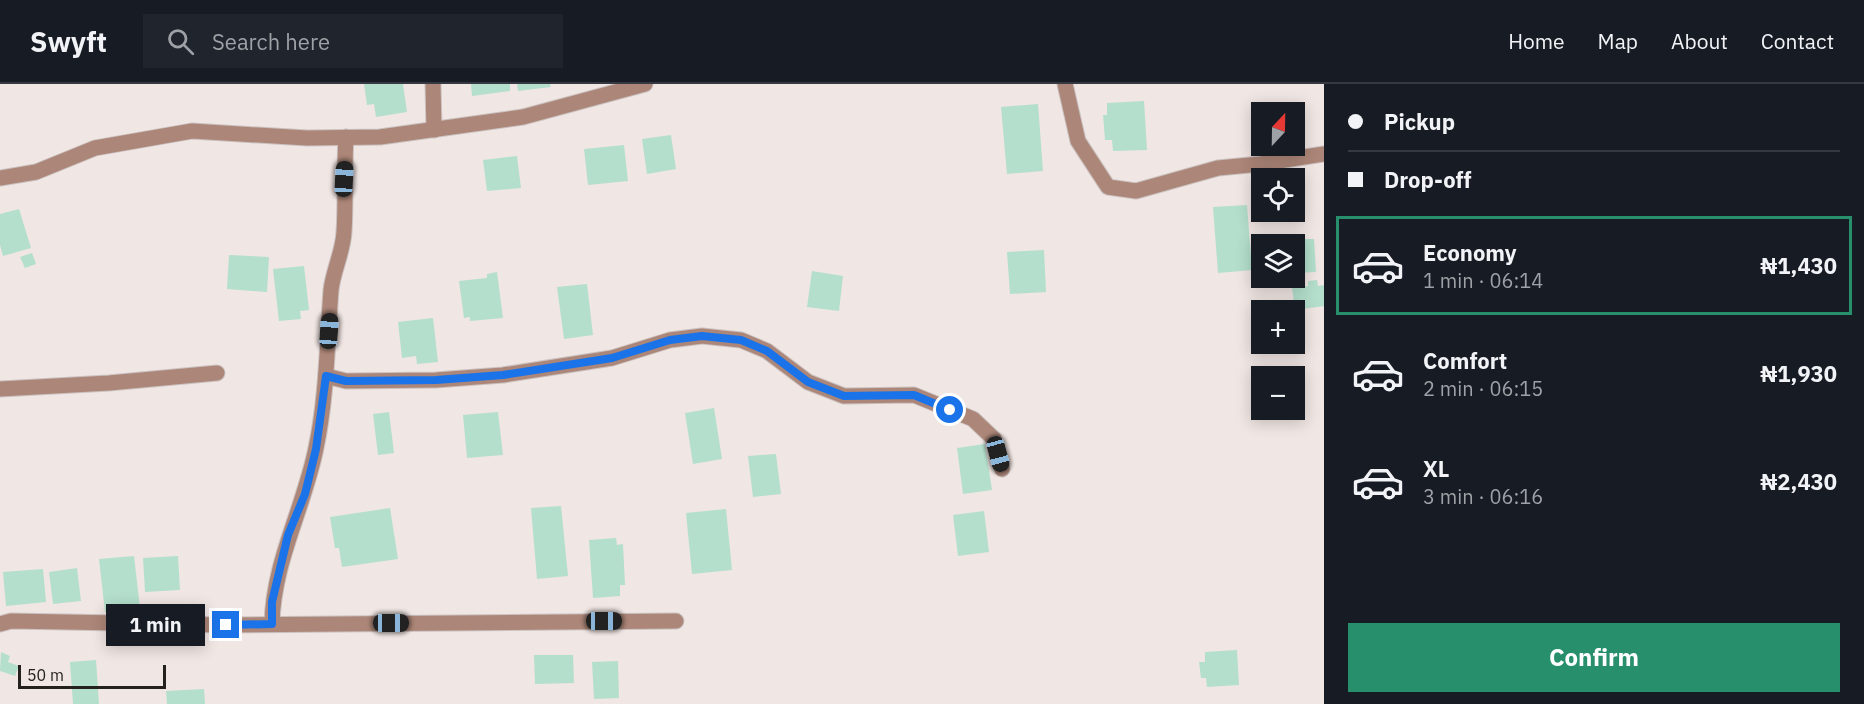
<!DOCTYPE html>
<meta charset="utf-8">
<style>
body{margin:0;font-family:"IBM Plex Sans",sans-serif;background:#20242c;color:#f1f3f6;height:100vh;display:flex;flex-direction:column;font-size:22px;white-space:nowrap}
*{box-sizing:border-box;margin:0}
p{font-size:20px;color:#9ea1a6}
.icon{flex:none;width:33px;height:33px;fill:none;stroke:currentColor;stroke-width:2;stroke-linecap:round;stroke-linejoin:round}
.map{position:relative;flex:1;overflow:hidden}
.details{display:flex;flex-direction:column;background:#171b24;width:540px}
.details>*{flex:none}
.hud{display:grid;align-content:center;height:132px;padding:0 24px;background:#171b24}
.needle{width:39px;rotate:22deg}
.buttons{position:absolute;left:1251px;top:18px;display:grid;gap:12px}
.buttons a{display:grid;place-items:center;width:54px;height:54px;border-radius:0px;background:#171b24;box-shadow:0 3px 15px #0003;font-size:30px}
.scale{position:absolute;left:18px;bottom:15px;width:148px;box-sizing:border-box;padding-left:6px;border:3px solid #23201e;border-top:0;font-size:16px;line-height:21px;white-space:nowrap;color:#23201e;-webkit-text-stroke:4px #f0e6e3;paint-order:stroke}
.end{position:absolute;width:27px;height:27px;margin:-14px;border:8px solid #1a73e8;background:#fff;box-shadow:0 0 0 3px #fff}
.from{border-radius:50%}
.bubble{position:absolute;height:42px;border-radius:0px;background:#171b24;box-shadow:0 3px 15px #0003;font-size:20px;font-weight:700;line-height:42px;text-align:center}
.car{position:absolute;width:18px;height:36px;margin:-18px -9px;border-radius:8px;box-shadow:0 0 4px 2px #0007;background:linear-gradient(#222 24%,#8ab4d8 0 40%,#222 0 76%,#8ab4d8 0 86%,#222 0)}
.hud b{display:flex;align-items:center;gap:21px;height:57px;font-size:22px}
.hud b+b{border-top:2px solid #363941}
.hud i{width:15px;height:15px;background:#f1f3f6}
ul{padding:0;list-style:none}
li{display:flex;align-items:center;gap:18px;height:99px;margin:0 12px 9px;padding:0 12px;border:3px solid transparent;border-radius:0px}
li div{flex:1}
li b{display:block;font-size:22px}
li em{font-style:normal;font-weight:700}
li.active{border-color:#288f6c}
li>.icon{width:54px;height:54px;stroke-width:1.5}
.primary-button{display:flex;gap:12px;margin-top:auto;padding:12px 24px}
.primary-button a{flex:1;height:69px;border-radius:0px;background:#288f6c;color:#fff;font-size:24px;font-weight:700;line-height:69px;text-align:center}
header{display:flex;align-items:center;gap:36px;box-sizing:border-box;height:84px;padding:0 30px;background:#171b24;border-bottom:2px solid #363941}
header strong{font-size:28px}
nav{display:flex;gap:33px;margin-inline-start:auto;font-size:21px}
.search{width:420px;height:54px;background:#20242c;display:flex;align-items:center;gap:15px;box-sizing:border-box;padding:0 21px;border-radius:0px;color:#9ea1a6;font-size:22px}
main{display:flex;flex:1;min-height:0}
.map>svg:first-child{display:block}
.building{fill:#b4dfcc}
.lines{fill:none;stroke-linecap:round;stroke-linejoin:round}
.minor-casing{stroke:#cbc2c0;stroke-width:17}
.minor{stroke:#ac8678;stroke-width:15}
.route{stroke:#1a73e8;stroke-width:8}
</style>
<header>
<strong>Swyft</strong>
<div class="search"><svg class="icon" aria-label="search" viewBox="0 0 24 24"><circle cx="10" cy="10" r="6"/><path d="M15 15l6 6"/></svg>Search here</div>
<nav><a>Home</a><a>Map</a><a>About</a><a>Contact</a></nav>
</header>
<main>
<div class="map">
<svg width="1324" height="620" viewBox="0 0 1324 620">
<rect width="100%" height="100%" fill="#f0e6e3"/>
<g class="building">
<polygon points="364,0 403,0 407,28 376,33 374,20 367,21"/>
<polygon points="471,0 510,0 510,7 472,12"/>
<polygon points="517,0 550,0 551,3 518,7"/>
<polygon points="1144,17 1147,66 1113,67 1112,56 1105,56 1103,31 1107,31 1107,19"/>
<polygon points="1038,20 1043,87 1007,90 1001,23"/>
<polygon points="671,51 676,85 647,90 642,55"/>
<polygon points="624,61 628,97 588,101 584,65"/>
<polygon points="517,72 521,104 487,107 483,76"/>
<polygon points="1247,121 1252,186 1218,189 1213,123"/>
<polygon points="19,125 31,164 3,172 0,161 0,130"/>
<polygon points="1304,153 1304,155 1314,155 1316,188 1294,189 1294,160 1276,160 1276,157"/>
<polygon points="1044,166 1046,208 1010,210 1007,168"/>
<polygon points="32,169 36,180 25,184 20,173"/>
<polygon points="229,171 269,173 267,208 227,205"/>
<polygon points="304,182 309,226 300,227 301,235 279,237 273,185"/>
<polygon points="812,187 843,192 839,227 807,223"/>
<polygon points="497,188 503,234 470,237 470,233 464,234 459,197 487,194 487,190"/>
<polygon points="1317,196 1318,202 1324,201 1324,222 1295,226 1292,204 1308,202 1308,197"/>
<polygon points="587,200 593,251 564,255 557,203"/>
<polygon points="433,234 438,278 417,280 416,272 402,274 398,238"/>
<polygon points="714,324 722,375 693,380 685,329"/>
<polygon points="389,328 394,369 378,371 373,330"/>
<polygon points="498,328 503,371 467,374 463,331"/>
<polygon points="985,360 992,406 963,410 957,364"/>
<polygon points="776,370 781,410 753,413 748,372"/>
<polygon points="561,422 568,492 537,495 531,424"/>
<polygon points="390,424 398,475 342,483 339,464 335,464 330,433"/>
<polygon points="726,425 732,486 692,490 686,429"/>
<polygon points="984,427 989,468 958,472 953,431"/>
<polygon points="616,454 617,461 623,460 625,501 620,501 620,512 593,514 589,456"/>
<polygon points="134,472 140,524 105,528 99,475"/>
<polygon points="178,472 180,506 145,508 143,474"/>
<polygon points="77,484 81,517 53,520 49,488"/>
<polygon points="43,485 46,518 6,522 3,488"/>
<polygon points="1237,566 1239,601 1207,603 1206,594 1201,594 1199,578 1205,578 1205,568"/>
<polygon points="1,568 10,572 8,578 19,582 15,592 0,587"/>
<polygon points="534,571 573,571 574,599 535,600"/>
<polygon points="96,576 99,620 73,620 70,578"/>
<polygon points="618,577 619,614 594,615 592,578"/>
<polygon points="204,605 205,620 167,620 166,607"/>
</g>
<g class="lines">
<defs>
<g id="minor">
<polyline points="433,0 434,46"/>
<polyline points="1065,0 1078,57 1108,103 1136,107 1218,84 1260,80 1324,70"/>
<polyline points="0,94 36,88 95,64 192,47 307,54 380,53 523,33 645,0"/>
<polyline points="326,292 346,297 436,296 503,291 612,274 670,256 702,252 741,256 767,267 808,298 844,312 914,311 973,335 994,355 1002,385"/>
<polyline points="0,305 109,299 217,289"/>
<polyline points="0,540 11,537 226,541 676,537"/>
<path d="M272,540C273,478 304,424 316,364C327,312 327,259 331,206C333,187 343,168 344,148C346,117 344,85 346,53"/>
</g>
</defs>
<use href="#minor" class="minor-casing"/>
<use href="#minor" class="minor"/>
</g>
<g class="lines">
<polyline class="route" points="226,541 272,540 272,518 288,451 305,410 316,365 326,292 346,297 436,296 503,291 612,274 670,256 702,252 741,256 767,267 808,298 844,312 914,311 950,326"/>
</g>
</svg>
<div class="buttons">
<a><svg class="needle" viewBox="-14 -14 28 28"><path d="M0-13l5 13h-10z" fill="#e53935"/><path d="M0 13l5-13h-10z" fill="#9ea1a6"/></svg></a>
<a><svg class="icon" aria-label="locate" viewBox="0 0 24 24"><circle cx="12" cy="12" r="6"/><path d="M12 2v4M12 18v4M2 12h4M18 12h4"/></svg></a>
<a><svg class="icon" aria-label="layers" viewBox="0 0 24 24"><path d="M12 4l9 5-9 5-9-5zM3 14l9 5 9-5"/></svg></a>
<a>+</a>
<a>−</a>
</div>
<div class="scale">50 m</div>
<i class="end from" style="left:950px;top:326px"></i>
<i class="end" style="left:226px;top:541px"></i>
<div class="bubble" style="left:106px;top:520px;width:99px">1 min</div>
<i class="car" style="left:344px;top:95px;rotate:3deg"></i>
<i class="car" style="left:329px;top:247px;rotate:4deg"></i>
<i class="car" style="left:998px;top:370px;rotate:165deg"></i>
<i class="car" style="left:604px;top:537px;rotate:90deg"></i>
<i class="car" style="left:391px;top:539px;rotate:90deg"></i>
</div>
<section class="details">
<div class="hud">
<b><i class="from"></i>Pickup</b>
<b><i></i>Drop-off</b>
</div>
<ul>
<li class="active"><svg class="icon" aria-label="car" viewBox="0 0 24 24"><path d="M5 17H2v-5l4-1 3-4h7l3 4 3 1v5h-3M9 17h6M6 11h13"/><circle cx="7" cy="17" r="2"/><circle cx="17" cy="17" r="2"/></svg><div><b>Economy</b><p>1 min · 06:14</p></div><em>₦1,430</em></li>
<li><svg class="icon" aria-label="car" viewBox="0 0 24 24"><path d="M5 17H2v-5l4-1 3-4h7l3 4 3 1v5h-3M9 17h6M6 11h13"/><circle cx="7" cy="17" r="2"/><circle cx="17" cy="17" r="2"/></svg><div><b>Comfort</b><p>2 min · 06:15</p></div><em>₦1,930</em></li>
<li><svg class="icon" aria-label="car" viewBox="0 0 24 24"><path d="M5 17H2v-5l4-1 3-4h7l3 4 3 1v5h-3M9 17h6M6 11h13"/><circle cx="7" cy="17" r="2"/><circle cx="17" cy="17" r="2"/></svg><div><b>XL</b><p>3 min · 06:16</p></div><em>₦2,430</em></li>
</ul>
<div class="primary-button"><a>Confirm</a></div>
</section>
</main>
